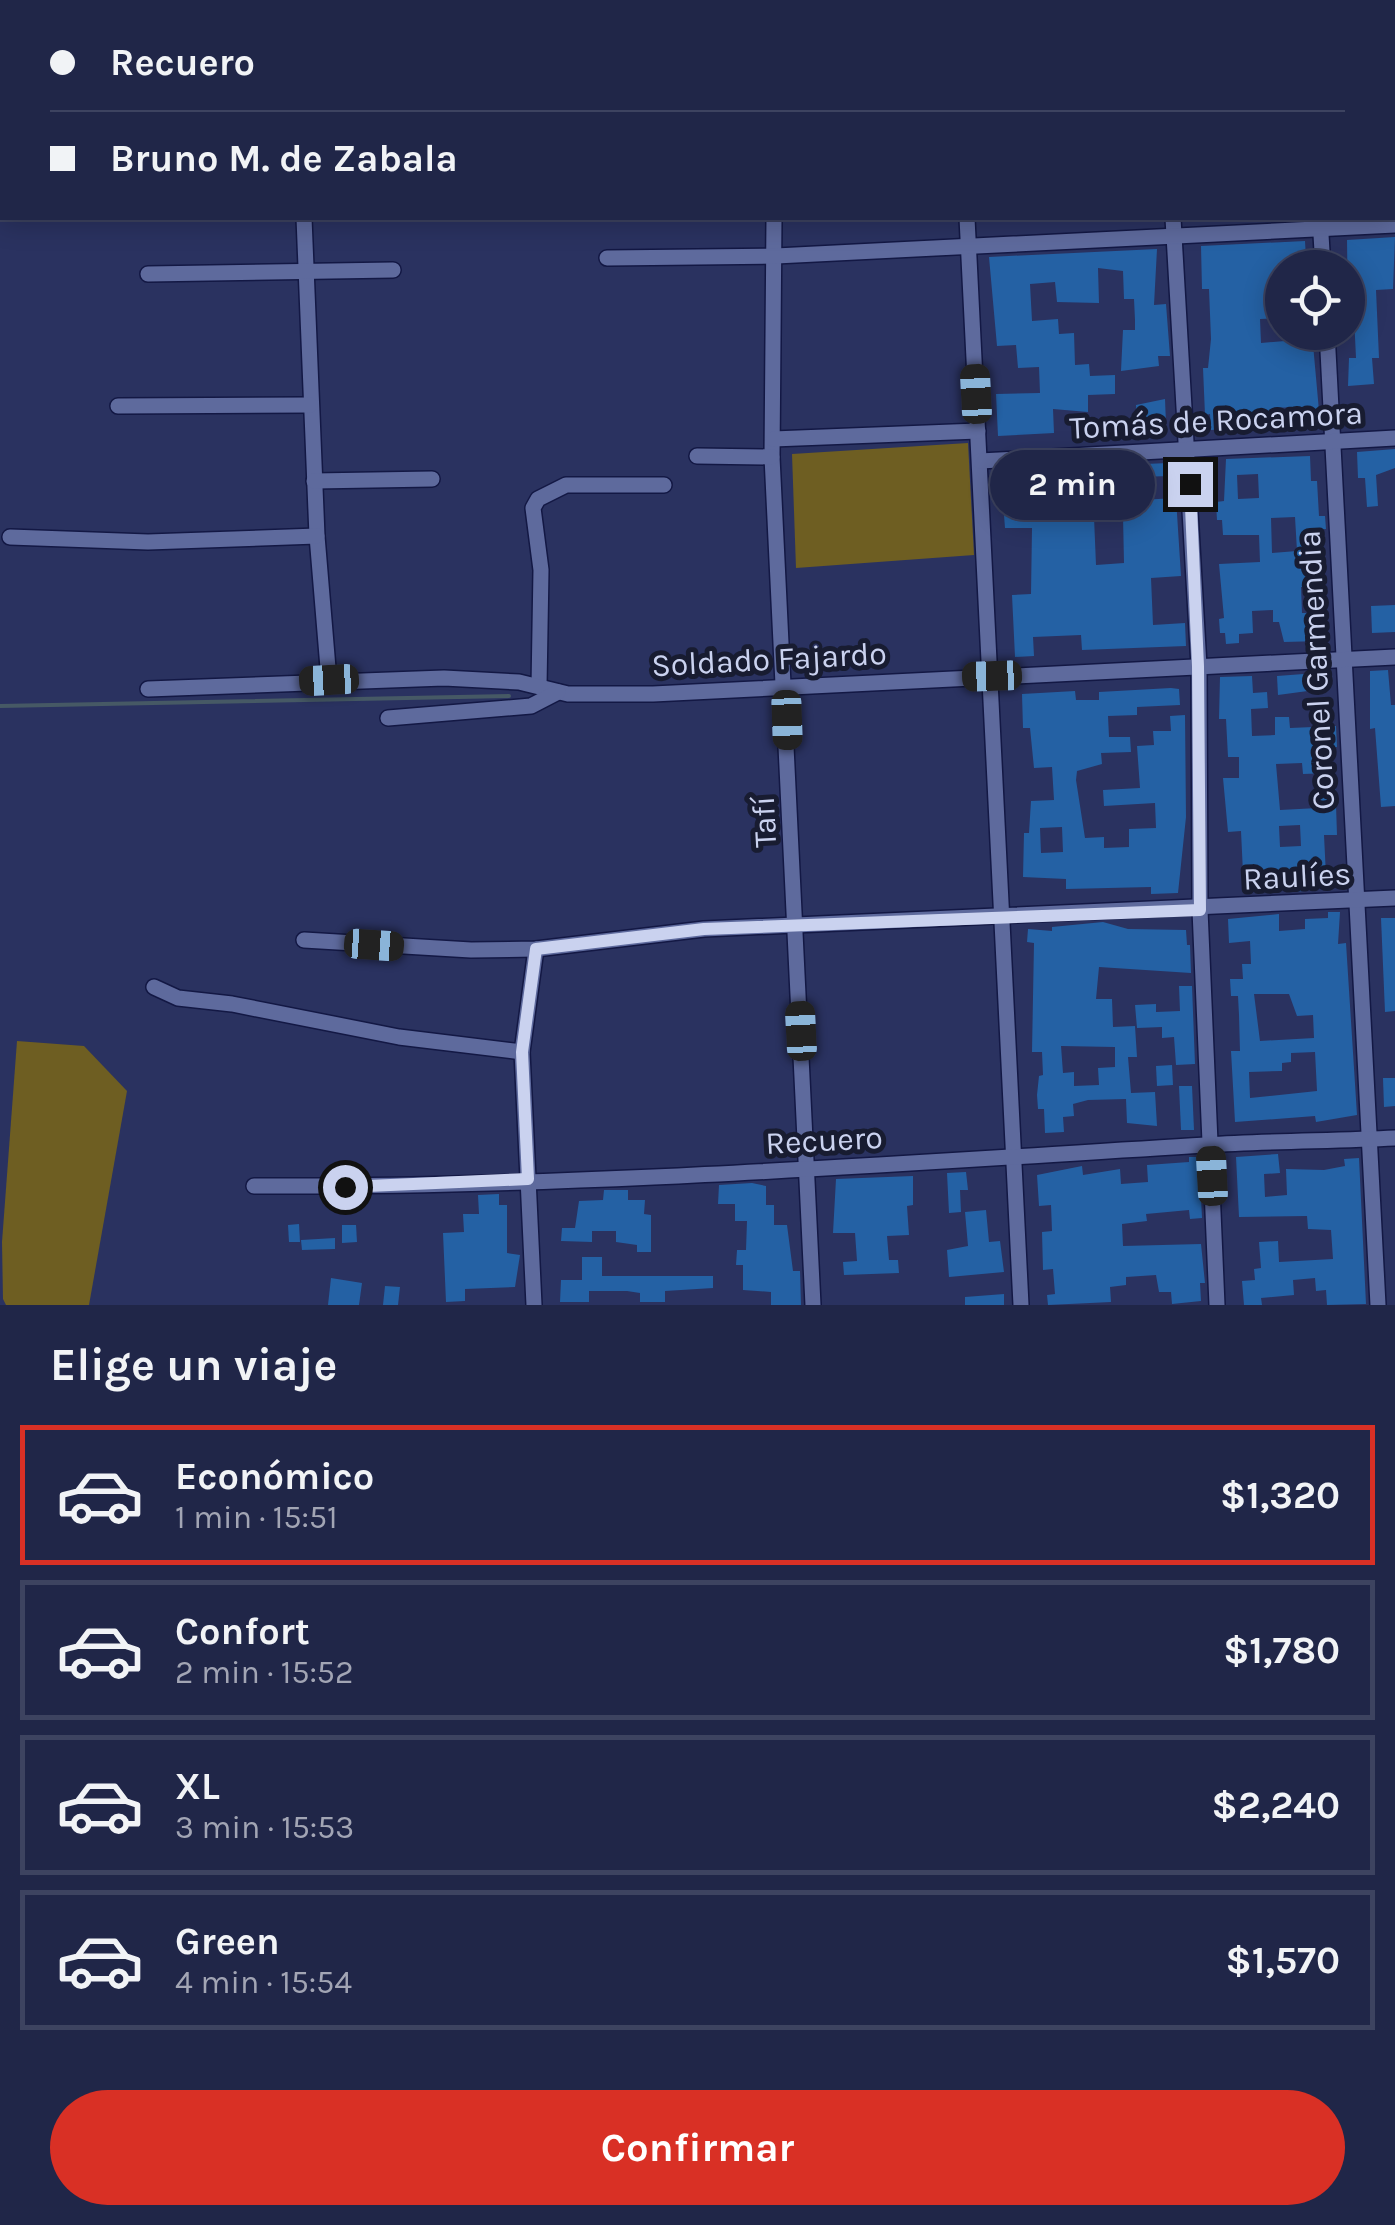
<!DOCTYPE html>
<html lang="es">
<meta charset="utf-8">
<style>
body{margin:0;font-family:Karla,sans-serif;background:#282e4f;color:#f1f3f6;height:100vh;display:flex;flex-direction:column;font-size:38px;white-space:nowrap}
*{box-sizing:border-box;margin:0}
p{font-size:32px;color:#a2a5b4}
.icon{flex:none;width:55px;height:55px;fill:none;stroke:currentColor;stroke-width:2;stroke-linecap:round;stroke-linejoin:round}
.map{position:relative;height:1305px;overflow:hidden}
.side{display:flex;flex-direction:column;background:#202648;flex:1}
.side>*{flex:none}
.hud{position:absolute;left:0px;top:0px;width:1395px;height:220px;box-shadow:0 5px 25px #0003,0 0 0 2px #3d4360;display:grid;align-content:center;height:220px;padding:0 50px;background:#202648}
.fabs{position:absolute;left:1265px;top:250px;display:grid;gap:20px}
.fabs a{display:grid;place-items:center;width:100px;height:100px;border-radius:50%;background:#202648;box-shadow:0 5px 25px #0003,0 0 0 2px #3d4360;font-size:50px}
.end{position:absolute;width:45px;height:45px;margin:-22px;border:12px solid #cad2ef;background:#111;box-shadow:0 0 0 5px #111}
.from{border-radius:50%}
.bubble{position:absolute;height:70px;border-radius:35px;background:#202648;box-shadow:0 5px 25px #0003,0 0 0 2px #3d4360;font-size:32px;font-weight:700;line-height:70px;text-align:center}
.car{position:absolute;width:30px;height:60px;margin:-30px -15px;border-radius:12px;box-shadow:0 0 8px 2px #0007;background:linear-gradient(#222 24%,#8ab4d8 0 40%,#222 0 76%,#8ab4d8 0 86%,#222 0)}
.hud b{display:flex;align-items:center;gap:35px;height:95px;font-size:38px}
.hud b+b{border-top:2px solid #3d4360}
.hud i{width:25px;height:25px;background:#f1f3f6}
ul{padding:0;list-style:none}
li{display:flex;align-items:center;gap:30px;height:140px;margin:0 20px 15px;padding:0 30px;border:5px solid #3d4360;border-radius:0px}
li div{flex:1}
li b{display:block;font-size:38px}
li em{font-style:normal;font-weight:700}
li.active{border-color:#d93025}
li>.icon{width:90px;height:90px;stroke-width:1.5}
h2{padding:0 50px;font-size:45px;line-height:120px}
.cta{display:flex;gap:20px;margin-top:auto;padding:20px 50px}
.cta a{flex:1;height:115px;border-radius:60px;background:#d93025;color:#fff;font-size:40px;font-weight:700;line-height:115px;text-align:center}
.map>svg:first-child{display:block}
.green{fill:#6e5e22}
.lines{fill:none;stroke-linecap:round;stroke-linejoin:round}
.stream{stroke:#465965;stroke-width:4}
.building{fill:#2461a4;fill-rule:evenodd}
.minor-casing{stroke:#131844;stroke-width:18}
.minor{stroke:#5e6a9d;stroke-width:15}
.route{stroke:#cad2ef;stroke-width:12}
.labels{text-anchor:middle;stroke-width:10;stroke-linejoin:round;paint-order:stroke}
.street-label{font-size:32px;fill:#cad2ef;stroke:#181c31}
</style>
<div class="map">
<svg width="1395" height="1305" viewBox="0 0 1395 1305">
<rect width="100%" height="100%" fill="#2a3260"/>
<g class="green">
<polygon points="968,443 974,555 796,568 792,454"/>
<polygon points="17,1041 84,1046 127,1091 89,1305 6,1305 3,1299 2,1242"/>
</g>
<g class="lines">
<polyline class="stream" points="0,706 509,696"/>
</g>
<g class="building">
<polygon points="1395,237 1393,289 1376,290 1379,358 1372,358 1374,384 1348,386 1349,358 1356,358 1354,316 1348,317 1347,240"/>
<polygon points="1305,241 1306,258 1280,262 1282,318 1260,319 1261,343 1285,341 1285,332 1312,333 1320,422 1301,423 1296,407 1274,408 1275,417 1246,418 1246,423 1227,423 1228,429 1211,430 1210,414 1205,415 1203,368 1208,368 1211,339 1209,289 1202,289 1201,246"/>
<polygon points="1157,249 1154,305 1166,304 1170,356 1158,356 1159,366 1121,371 1123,330 1135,330 1135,320 1134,299 1124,299 1123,271 1098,268 1099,303 1057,302 1055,282 1030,284 1032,321 1058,319 1059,334 1074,333 1075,365 1089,364 1090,376 1115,375 1115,394 1088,395 1088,412 1053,409 1054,433 998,436 996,394 1040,393 1039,367 1018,368 1016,345 997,346 989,257"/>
<polygon points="1165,399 1166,424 1137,422 1136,405"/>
<polygon points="1395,449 1395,468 1376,475 1378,506 1367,507 1365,478 1358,478 1357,452"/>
<path d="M1310,456L1311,481H1317L1319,516H1325L1326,529L1311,530L1312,568H1308L1309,587H1301L1302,613H1319L1321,641L1284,642L1279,622H1273V610L1252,611L1253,633L1239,634V643L1226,644L1225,633H1220L1219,619L1224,618L1219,564L1260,562L1259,535H1223L1222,520H1217L1216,502L1224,501L1226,459ZM1258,474L1259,498L1238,499L1237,475ZM1295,517L1297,551L1272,553L1271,518Z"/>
<path d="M1169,463L1170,476L1139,477L1140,500L1176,498L1181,576L1151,578L1153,625L1185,623L1186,646L1082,650L1081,635L1033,637L1034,656L1015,657L1012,595L1031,594L1032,528H1005L1004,515L1014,514L1013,488L1001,489L1000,471L1092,466L1093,496L1119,495L1120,465ZM1123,516L1124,563L1096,565L1094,517Z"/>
<polygon points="1395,605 1395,632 1372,633 1371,606"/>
<polygon points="1388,670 1391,705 1395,705 1395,806 1381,807 1375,728 1370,729 1370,671"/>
<polygon points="1330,672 1330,688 1278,695 1277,676"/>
<path d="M1252,676L1253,693L1267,692L1268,708L1251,709L1252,736L1275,735V717H1289L1290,728L1313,727L1312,714L1329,713L1330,726H1336L1337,747H1329L1330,773L1303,774L1302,763L1276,764L1280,810L1318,808L1321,775L1335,774L1337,835H1324L1326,876L1305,878V891L1286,892L1285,883L1255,884V873H1243L1241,831L1228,832L1223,778H1239V757H1228L1226,719H1219L1220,677ZM1300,825L1301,846L1280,847L1279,826Z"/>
<path d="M1171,688L1179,689L1180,705L1137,707V715L1108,716L1109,737H1130L1131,752L1101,753L1102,764L1077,771L1076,780L1085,838L1104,837V848L1129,847V829L1156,828L1155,803L1104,806L1103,790L1140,788L1137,746L1154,745L1153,731H1171L1170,716L1185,715L1186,817L1178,893L1151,894V887L1066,889V879L1023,877L1024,833H1029L1031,801L1054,800L1052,767L1034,768L1030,728H1023L1022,694L1075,691L1076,700H1099V692ZM1062,827L1063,852L1041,853L1040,828Z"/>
<path d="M1328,912H1340L1338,944L1346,943L1357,1115L1316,1122L1315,1116L1235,1122L1231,1051H1240L1239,1015L1238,996H1231L1230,979H1243L1242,964H1251L1250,941L1229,943L1228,919L1279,914V931L1305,929V919L1328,918ZM1254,994H1289L1297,1016L1313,1015L1314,1038L1260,1041ZM1315,1052L1317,1091L1250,1098L1249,1072L1282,1071V1063L1291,1062V1053Z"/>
<polygon points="1381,918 1395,918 1395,1011 1385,1012"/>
<path d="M1103,922L1128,929L1186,930L1187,945H1190L1191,973L1099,967L1096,999H1112L1113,1027L1135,1026L1137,1057H1128L1131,1093L1155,1092L1157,1126L1127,1123L1126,1099L1088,1100L1073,1104L1074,1116L1063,1117L1064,1132L1045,1133L1044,1109H1038L1037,1095L1039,1076L1043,1075L1042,1052H1032L1034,943L1027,942L1028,929L1052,931V927ZM1061,1046L1115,1047V1067L1098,1068L1099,1085L1074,1086V1072L1063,1073Z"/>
<polygon points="1179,986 1192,986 1195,1064 1176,1065 1174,1037 1162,1038 1162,1027 1137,1028 1135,1005 1156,1004 1156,1012 1180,1011"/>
<polygon points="1172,1065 1173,1085 1157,1086 1156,1066"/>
<polygon points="1383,1078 1395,1078 1395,1106 1384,1107"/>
<polygon points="1179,1086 1192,1086 1194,1130 1181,1130"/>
<polygon points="1278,1154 1280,1173 1264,1174 1265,1197 1287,1195 1286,1169 1324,1170 1345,1166 1344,1159 1359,1158 1366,1304 1327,1305 1326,1290 1316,1291 1315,1278 1293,1280 1294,1295 1261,1298 1262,1305 1244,1305 1242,1281 1255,1280 1254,1269 1261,1268 1259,1242 1278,1241 1279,1262 1333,1259 1331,1230 1308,1229 1307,1216 1239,1217 1236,1157"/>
<polygon points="1189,1157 1199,1157 1202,1218 1190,1219 1189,1210 1146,1214 1147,1221 1122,1224 1123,1246 1201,1244 1205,1283 1200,1283 1201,1301 1172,1304 1171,1292 1159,1292 1156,1275 1126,1277 1126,1285 1110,1287 1111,1302 1048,1305 1047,1295 1055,1294 1053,1269 1043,1270 1042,1232 1052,1231 1051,1205 1039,1206 1037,1175 1082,1166 1083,1175 1120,1169 1121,1184 1148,1182 1147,1165 1189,1162"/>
<polygon points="966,1172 968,1190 960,1190 961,1212 949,1213 947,1173"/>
<polygon points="913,1176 913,1205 907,1206 909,1235 887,1236 889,1260 898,1260 899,1273 844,1275 843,1262 857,1261 855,1233 833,1233 836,1179"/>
<polygon points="752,1183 766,1186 766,1205 774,1205 774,1225 787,1225 793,1271 800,1271 801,1305 771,1305 771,1292 743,1290 743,1265 736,1265 737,1250 746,1250 747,1221 735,1221 735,1204 718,1204 719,1185"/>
<polygon points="604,1190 628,1190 628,1200 645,1200 644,1214 651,1215 651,1252 637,1252 637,1245 616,1242 616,1231 592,1231 592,1242 561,1241 562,1228 575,1228 579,1201 603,1200"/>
<polygon points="499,1194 499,1205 507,1205 507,1253 520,1255 515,1287 465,1289 465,1301 446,1302 443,1233 464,1232 463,1214 479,1214 478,1195"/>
<polygon points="986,1210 989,1242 1000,1241 1004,1272 949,1277 947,1250 968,1246 965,1212"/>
<polygon points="299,1224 300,1242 289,1242 288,1225"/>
<polygon points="342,1225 356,1225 357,1242 342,1243"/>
<polygon points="335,1238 335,1249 302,1250 301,1240"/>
<polygon points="582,1257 602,1257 602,1276 713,1276 713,1288 665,1291 665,1302 640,1302 640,1293 627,1291 589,1291 589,1302 560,1302 561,1280 582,1280"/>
<polygon points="331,1278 362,1283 359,1305 328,1305"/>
<polygon points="385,1286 400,1287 398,1305 383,1305"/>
<polygon points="1004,1294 1004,1305 965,1305 965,1297"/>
</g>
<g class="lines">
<defs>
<g id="minor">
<polyline points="764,0 764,2"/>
<polyline points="951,0 951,2"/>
<polyline points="1163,0 1163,2"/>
<polyline points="1308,0 1309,2"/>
<polyline points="517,2 525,0"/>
<polyline points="304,218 317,536 329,680"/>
<polyline points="774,218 772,457 813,1305"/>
<polyline points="967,218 1021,1305"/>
<polyline points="1173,218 1199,666 1200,910 1217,1305"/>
<polyline points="1320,218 1323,268"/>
<polyline points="607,258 776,256 1395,225"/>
<polyline points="148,274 393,270"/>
<polyline points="1327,332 1378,1305"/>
<polyline points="118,406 310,405"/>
<polyline points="773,439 978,431"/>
<polyline points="697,456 772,457"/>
<polyline points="980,461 1395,438"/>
<polyline points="314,481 432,479"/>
<polyline points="10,537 148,542 317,536"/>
<polyline points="539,686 541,570 533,508 538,499 566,485 664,485"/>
<polyline points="148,689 444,678 519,682 568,694 653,694 1395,657"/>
<polyline points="388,718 531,706 558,692"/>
<polyline points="304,940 471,950 536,949 704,929 1395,898"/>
<polyline points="154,987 178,998 232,1004 399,1037 522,1052"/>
<path d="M254,1186C572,1188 889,1164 1206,1145C1269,1141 1332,1141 1395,1138"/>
<polyline points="534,1305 522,1052 536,949"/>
</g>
</defs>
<use href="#minor" class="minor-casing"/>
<use href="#minor" class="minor"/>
</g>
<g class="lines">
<polyline class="route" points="345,1187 528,1179 522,1052 536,949 704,929 1200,910 1198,666 1190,484"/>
</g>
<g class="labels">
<g class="street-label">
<text transform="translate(1216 420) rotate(-3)" y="11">Tomás de Rocamora</text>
<text transform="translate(769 659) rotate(-3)" y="11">Soldado Fajardo</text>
<text transform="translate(1316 670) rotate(-93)" y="11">Coronel Garmendia</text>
<text transform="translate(764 822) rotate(-93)" y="11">Tafí</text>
<text transform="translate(1297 876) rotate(-3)" y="11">Raulíes</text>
<text transform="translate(824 1140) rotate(-3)" y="11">Recuero</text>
</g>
</g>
</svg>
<div class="fabs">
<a><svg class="icon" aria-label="locate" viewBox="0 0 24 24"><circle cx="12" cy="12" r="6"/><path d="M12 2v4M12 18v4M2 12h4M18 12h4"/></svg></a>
</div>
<i class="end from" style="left:345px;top:1187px"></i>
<i class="end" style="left:1190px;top:484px"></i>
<div class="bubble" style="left:990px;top:450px;width:165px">2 min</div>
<i class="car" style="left:976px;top:394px;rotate:357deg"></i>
<i class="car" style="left:992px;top:676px;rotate:268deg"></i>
<i class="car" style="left:329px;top:680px;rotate:267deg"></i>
<i class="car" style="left:787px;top:720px;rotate:178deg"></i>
<i class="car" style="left:374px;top:945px;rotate:94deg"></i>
<i class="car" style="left:801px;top:1031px;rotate:357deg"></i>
<i class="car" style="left:1212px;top:1176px;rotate:357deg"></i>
<div class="hud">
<b><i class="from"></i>Recuero</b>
<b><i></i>Bruno M. de Zabala</b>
</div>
</div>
<section class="side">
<h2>Elige un viaje</h2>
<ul>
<li class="active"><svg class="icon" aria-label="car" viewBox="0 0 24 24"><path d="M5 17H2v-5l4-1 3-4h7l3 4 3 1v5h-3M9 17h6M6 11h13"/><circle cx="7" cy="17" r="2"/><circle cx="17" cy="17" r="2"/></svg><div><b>Económico</b><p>1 min · 15:51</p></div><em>$1,320</em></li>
<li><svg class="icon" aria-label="car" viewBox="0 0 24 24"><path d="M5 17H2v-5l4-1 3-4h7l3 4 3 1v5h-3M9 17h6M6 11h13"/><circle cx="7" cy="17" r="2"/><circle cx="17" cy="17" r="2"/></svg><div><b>Confort</b><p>2 min · 15:52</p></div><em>$1,780</em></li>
<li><svg class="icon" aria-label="car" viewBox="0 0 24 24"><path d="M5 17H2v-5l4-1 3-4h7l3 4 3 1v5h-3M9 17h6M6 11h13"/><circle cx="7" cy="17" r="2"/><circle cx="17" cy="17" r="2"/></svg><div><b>XL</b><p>3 min · 15:53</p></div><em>$2,240</em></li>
<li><svg class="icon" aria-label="car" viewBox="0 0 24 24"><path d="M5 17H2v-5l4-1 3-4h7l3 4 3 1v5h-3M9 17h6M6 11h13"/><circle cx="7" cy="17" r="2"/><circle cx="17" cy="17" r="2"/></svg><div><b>Green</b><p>4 min · 15:54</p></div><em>$1,570</em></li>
</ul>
<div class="cta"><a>Confirmar</a></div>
</section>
